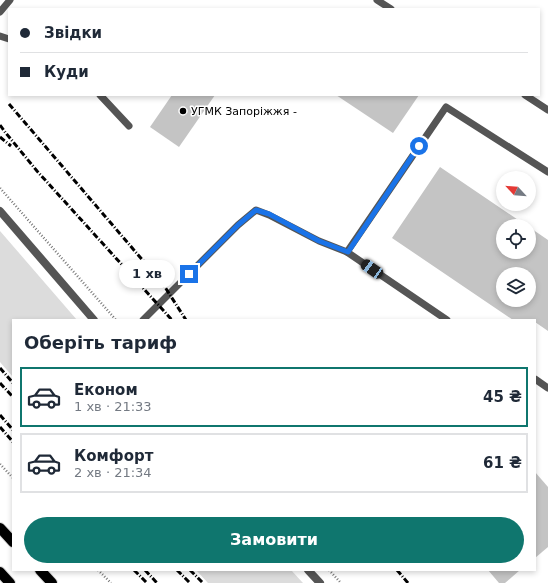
<!DOCTYPE html>
<html lang="uk">
<meta charset="utf-8">
<style>
body{margin:0;font-family:"DejaVu Sans",sans-serif;background:#f2f2f3;color:#1f2937;height:100vh;display:flex;flex-direction:column;font-size:15px;white-space:nowrap}
*{box-sizing:border-box;margin:0}
p{font-size:13px;color:#747a83}
.icon{flex:none;width:22px;height:22px;fill:none;stroke:currentColor;stroke-width:2;stroke-linecap:round;stroke-linejoin:round}
.map{position:relative;flex:1;overflow:hidden}
.drawer{position:absolute;left:12px;top:319px;width:524px;height:252px;display:flex;flex-direction:column;background:#fff;border-radius:0px;box-shadow:0 2px 6px #0003}
.drawer>*{flex:none}
.top-card{position:absolute;left:8px;top:8px;width:532px;height:88px;border-radius:0px;box-shadow:0 2px 6px #0003;display:grid;align-content:center;height:88px;padding:0 12px;background:#fff}
.needle{width:26px;rotate:296deg}
.fabs{position:absolute;left:496px;top:171px;display:grid;gap:8px}
.fabs a{display:grid;place-items:center;width:40px;height:40px;border-radius:50%;background:#fff;box-shadow:0 2px 6px #0003;font-size:20px}
.end{position:absolute;width:18px;height:18px;margin:-9px;border:5px solid #1a73e8;background:#fff;box-shadow:0 0 0 2px #fff}
.from{border-radius:50%}
.bubble{position:absolute;height:28px;border-radius:14px;background:#fff;box-shadow:0 2px 6px #0003;font-size:13px;font-weight:800;line-height:28px;text-align:center}
.car{position:absolute;width:12px;height:24px;margin:-12px -6px;border-radius:5px;box-shadow:0 0 3px 1px #0007;background:linear-gradient(#222 24%,#8ab4d8 0 40%,#222 0 76%,#8ab4d8 0 86%,#222 0)}
.top-card b{display:flex;align-items:center;gap:14px;height:38px;font-size:15px}
.top-card b+b{border-top:1px solid #e0e1e3}
.top-card i{width:10px;height:10px;background:#1f2937}
ul{padding:0;list-style:none}
li{display:flex;align-items:center;gap:12px;height:60px;margin:0 8px 6px;padding:0 4px;border:2px solid #e0e1e3;border-radius:0px}
li div{flex:1}
li b{display:block;font-size:15px}
li em{font-style:normal;font-weight:800}
li.on{border-color:#0f766e}
li>.icon{width:36px;height:36px;stroke-width:1.5}
h2{padding:0 12px;font-size:18px;line-height:48px}
.cta{display:flex;gap:8px;margin-top:auto;padding:8px 12px}
.cta a{flex:1;height:46px;border-radius:24px;background:#0f766e;color:#fff;font-size:16px;font-weight:800;line-height:46px;text-align:center}
.map>svg:first-child{display:block}
.green{fill:#dcdcdc}
.building{fill:#c4c4c4;fill-rule:evenodd}
.lines{fill:none;stroke-linecap:round;stroke-linejoin:round}
.primary-casing{stroke:#dbdbdb;stroke-width:12}
.path{stroke:#777;stroke-width:2.5;stroke-dasharray:1 2;stroke-linecap:butt}
.lane{stroke:#555;stroke-width:7}
.street{stroke:#555;stroke-width:8}
.primary{stroke:#000;stroke-width:10}
.rail{stroke:#000;stroke-width:3;stroke-dasharray:6 2 1 2;stroke-linecap:butt}
.route{stroke:#1a73e8;stroke-width:5}
.poi-dot{fill:#000;stroke:#fff;stroke-width:1.5}
.labels{text-anchor:middle;stroke-width:3;stroke-linejoin:round;paint-order:stroke}
.poi-label{font-size:11px;fill:#000;stroke:#fff;text-anchor:start}
</style>
<div class="map">
<svg width="548" height="583" viewBox="0 0 548 583">
<rect width="100%" height="100%" fill="#fff"/>
<g class="green">
<polygon points="0,231 77,320 13,320 13,377 0,362"/>
<polygon points="196,570 291,570 303,583 208,583"/>
</g>
<g class="building">
<polygon points="172,95 215,95 179,147 150,127"/>
<polygon points="336,95 419,95 393,133"/>
<path d="M440,167L527,226H503V252H529V227L548,240V331L535,322V320H513L392,238ZM503,274H529V300H503Z"/>
<polygon points="535,472 548,487 548,547 535,558"/>
<polygon points="488,570 520,570 505,583 499,583"/>
</g>
<g class="lines">
<defs>
<g id="primary">
<polyline points="0,528 13,542"/>
<polyline points="40,570 52,583"/>
<polyline points="0,572 10,583"/>
</g>
</defs>
<use href="#primary" class="primary-casing"/>
<g class="path">
<polyline points="0,188 116,320"/>
<polyline points="0,464 13,478"/>
<polyline points="98,570 111,583"/>
<polyline points="329,570 341,583"/>
</g>
<g class="lane">
<polyline points="377,0 391,9"/>
<polyline points="0,12 10,0"/>
<polyline points="0,36 9,39"/>
<polyline points="100,95 129,126"/>
<polyline points="525,95 548,110"/>
<polyline points="347,252 446,107 548,172"/>
<polyline points="143,320 238,225 256,210 269,215 319,241 347,252 447,320"/>
<polyline points="535,379 548,388"/>
</g>
<g class="street">
<polyline points="0,211 94,320"/>
<polyline points="308,570 320,583"/>
</g>
<use href="#primary" class="primary"/>
<g class="rail">
<polyline points="9,104 163,284 186,320"/>
<polyline points="0,125 5,132 37,171 172,320"/>
<polyline points="0,137 11,146"/>
<polyline points="0,368 13,383"/>
<polyline points="0,383 13,397"/>
<polyline points="0,415 13,430"/>
<polyline points="0,427 13,442"/>
<polyline points="134,570 147,583"/>
<polyline points="145,570 157,583"/>
<polyline points="177,570 190,583"/>
<polyline points="190,570 203,583"/>
<polyline points="397,570 408,583"/>
</g>
</g>
<g class="lines">
<polyline class="route" points="189,274 238,225 256,210 269,214 319,241 348,252 419,146"/>
</g>
<circle class="poi-dot" cx="183" cy="111" r="4"/>
<g class="labels">
<g class="poi-label">
<text x="191" y="115">УГМК Запоріжжя -</text>
</g>
</g>
</svg>
<div class="fabs">
<a><svg class="needle" viewBox="-14 -14 28 28"><path d="M0-13l5 13h-10z" fill="#e53935"/><path d="M0 13l5-13h-10z" fill="#747a83"/></svg></a>
<a><svg class="icon" aria-label="locate" viewBox="0 0 24 24"><circle cx="12" cy="12" r="6"/><path d="M12 2v4M12 18v4M2 12h4M18 12h4"/></svg></a>
<a><svg class="icon" aria-label="layers" viewBox="0 0 24 24"><path d="M12 4l9 5-9 5-9-5zM3 14l9 5 9-5"/></svg></a>
</div>
<i class="end from" style="left:419px;top:146px"></i>
<i class="end" style="left:189px;top:274px"></i>
<div class="bubble" style="left:119px;top:260px;width:56px">1 хв</div>
<i class="car" style="left:372px;top:269px;rotate:305deg"></i>
<div class="top-card">
<b><i class="from"></i>Звідки</b>
<b><i></i>Куди</b>
</div>
<section class="drawer">
<h2>Оберіть тариф</h2>
<ul>
<li class="on"><svg class="icon" aria-label="car" viewBox="0 0 24 24"><path d="M5 17H2v-5l4-1 3-4h7l3 4 3 1v5h-3M9 17h6M6 11h13"/><circle cx="7" cy="17" r="2"/><circle cx="17" cy="17" r="2"/></svg><div><b>Економ</b><p>1 хв · 21:33</p></div><em>45 ₴</em></li>
<li><svg class="icon" aria-label="car" viewBox="0 0 24 24"><path d="M5 17H2v-5l4-1 3-4h7l3 4 3 1v5h-3M9 17h6M6 11h13"/><circle cx="7" cy="17" r="2"/><circle cx="17" cy="17" r="2"/></svg><div><b>Комфорт</b><p>2 хв · 21:34</p></div><em>61 ₴</em></li>
</ul>
<div class="cta"><a>Замовити</a></div>
</section>
</div>
